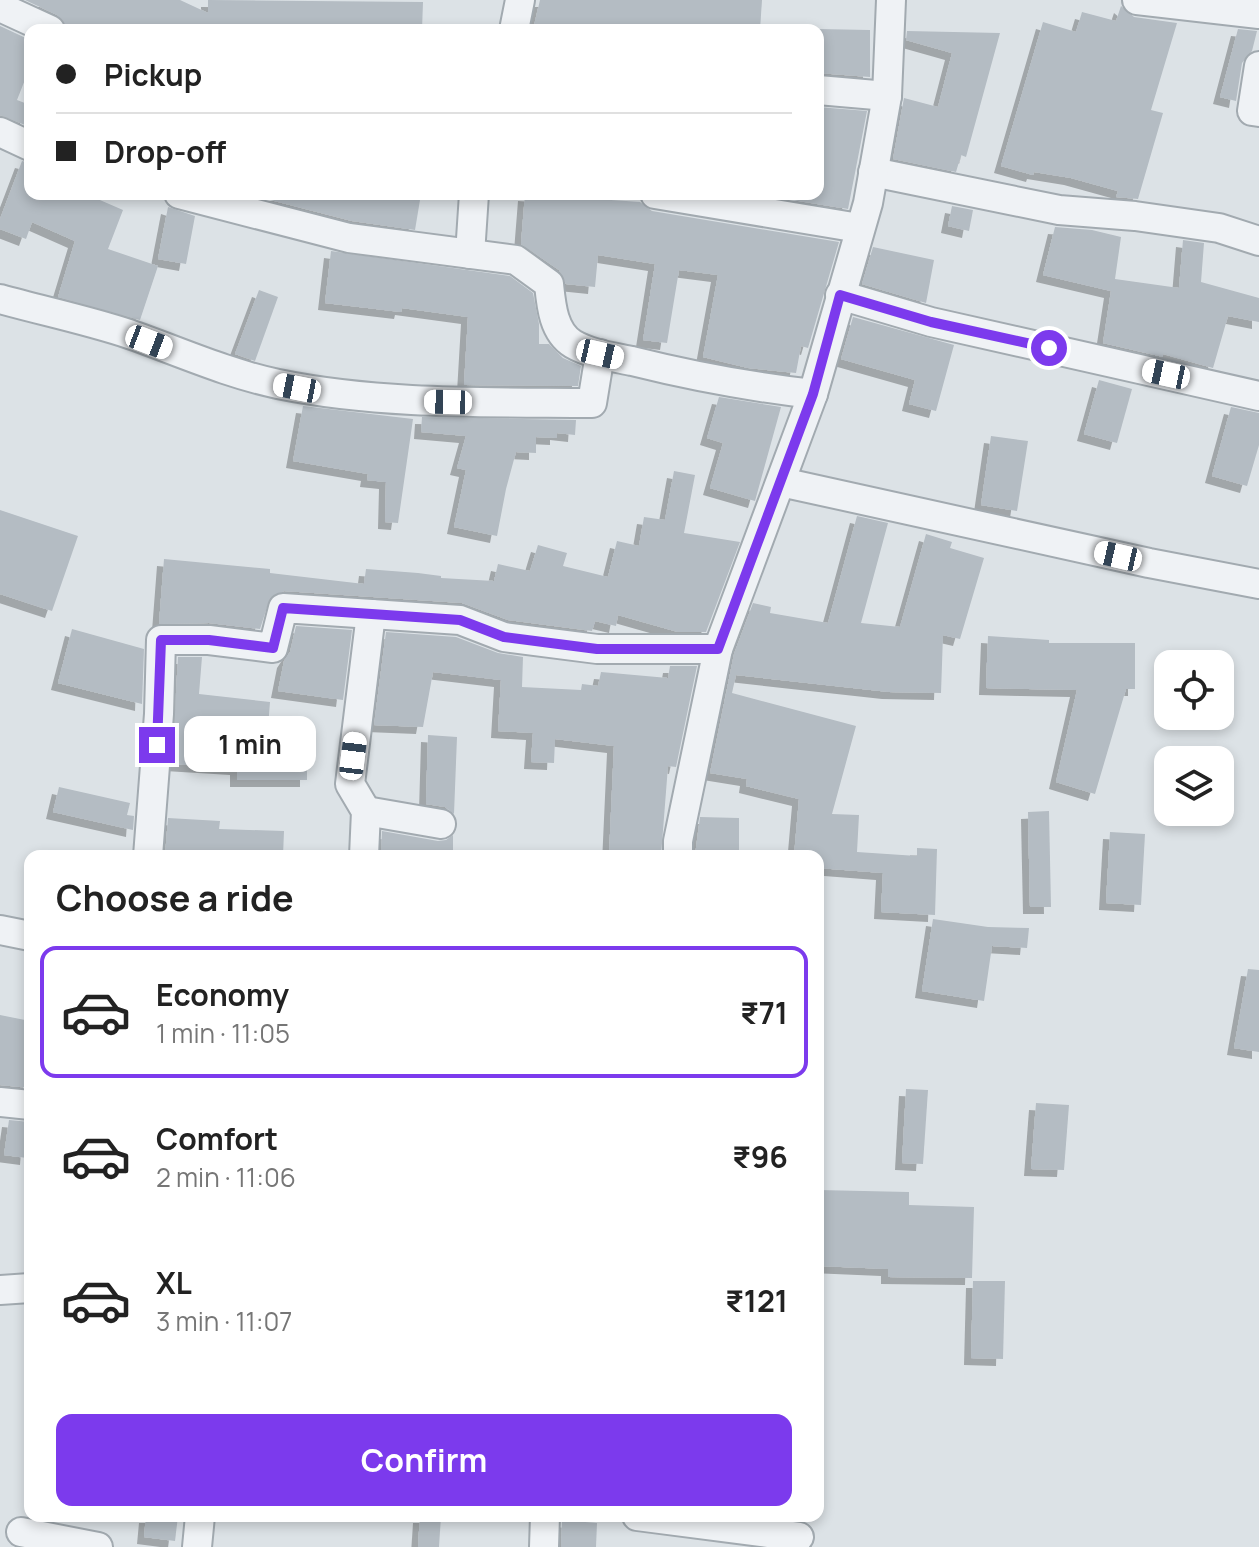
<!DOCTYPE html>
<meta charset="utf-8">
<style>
body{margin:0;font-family:Manrope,sans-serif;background:#f2f2f2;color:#222;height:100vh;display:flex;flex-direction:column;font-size:30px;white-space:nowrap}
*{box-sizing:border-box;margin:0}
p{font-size:26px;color:#767676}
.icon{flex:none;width:44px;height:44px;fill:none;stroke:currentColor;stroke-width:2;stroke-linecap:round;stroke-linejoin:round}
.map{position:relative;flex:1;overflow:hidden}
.panel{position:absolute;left:24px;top:850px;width:800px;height:672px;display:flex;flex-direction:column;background:#fff;border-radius:16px;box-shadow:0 4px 12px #0003}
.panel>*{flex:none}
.top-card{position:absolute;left:24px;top:24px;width:800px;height:176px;border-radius:16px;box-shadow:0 4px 12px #0003;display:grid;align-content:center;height:176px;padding:0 32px;background:#fff}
.fabs{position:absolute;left:1154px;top:650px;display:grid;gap:16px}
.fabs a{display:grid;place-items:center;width:80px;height:80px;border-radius:16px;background:#fff;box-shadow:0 4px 12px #0003;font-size:40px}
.end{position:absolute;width:36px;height:36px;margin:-18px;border:10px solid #7c3aed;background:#fff;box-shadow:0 0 0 4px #fff}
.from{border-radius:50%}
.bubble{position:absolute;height:56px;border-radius:16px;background:#fff;box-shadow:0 4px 12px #0003;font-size:26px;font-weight:700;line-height:56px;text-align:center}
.car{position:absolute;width:24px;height:48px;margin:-24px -12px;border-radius:10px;box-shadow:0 0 6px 2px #0007;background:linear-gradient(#fff 24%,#345 0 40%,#fff 0 76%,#345 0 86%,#fff 0)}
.top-card b{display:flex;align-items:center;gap:28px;height:76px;font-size:30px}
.top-card b+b{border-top:2px solid #e0e0e0}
.top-card i{width:20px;height:20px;background:#222}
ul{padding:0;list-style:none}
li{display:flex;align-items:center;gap:24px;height:132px;margin:0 16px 12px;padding:0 16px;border:4px solid transparent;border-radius:16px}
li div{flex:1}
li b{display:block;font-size:30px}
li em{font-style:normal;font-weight:700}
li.on{border-color:#7c3aed}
li>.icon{width:72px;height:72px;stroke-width:1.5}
h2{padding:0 32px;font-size:36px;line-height:96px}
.cta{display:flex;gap:16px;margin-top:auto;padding:16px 32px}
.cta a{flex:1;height:92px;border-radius:16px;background:#7c3aed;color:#fff;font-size:32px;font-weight:700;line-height:92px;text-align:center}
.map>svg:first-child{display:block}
.building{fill:#b4bcc3;filter:url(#shadow)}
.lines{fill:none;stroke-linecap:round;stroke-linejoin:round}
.street-casing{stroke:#a2aab0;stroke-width:32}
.street{stroke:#eff2f5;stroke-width:28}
.route{stroke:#7c3aed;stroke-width:10}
</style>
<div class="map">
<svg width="1259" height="1547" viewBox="0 0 1259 1547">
<defs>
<filter id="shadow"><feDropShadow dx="-7" dy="7" stdDeviation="0" flood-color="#0004"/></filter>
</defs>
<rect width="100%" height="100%" fill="#dce2e6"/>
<g class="building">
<polygon points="25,0 180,0 208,13 208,0 423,2 422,30 84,30 65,24 57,15"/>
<polygon points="540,0 762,0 760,30 533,30"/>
<polygon points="1121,6 1134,17 1177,23 1151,110 1163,113 1138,199 1116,197 1118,191 1071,178 1034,172 1033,175 1001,166 1043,22 1076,32 1082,12 1116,21"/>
<polygon points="0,26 30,40 30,67 17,100 30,105 25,125 0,115"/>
<polygon points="818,29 870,30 870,77 818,73"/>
<polygon points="1238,29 1257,31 1252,51 1242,63 1236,101 1220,97"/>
<polygon points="907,31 1000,33 966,157 961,155 956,172 893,159 904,98 938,107 952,53 906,40"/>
<polygon points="818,107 867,111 848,209 792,200 792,194 818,194"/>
<polygon points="22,161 30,163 30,194 86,194 123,210 108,249 158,266 140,320 58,297 75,241 32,222 26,239 0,229 0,219"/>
<polygon points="247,194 421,194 415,230 352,221"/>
<polygon points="525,194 640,202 652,211 839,242 808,348 801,346 796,373 748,368 703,357 718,275 679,270 667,343 643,340 655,264 598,255 595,287 566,284 559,270 521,244"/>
<polygon points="952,206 973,210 969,231 948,226"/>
<polygon points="168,207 195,216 186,264 158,259"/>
<polygon points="1055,227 1092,230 1121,237 1115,279 1179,288 1183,240 1204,243 1201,282 1259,298 1259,322 1228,316 1213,368 1163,354 1163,357 1159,356 1103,343 1111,291 1043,275"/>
<polygon points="873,247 934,260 926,303 862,284"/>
<polygon points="331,251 510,276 533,293 539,324 539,344 549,344 563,358 581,366 578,386 464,385 468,317 402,308 401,312 325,303"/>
<polygon points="259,290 278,297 255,361 235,354"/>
<polygon points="853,317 954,345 936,411 909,404 915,380 841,359"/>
<polygon points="1099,380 1132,389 1117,443 1084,434"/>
<polygon points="719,397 781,407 755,501 710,488 723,443 707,438"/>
<polygon points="303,406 413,419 398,523 385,522 386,482 367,480 368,474 293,461"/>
<polygon points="1231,407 1259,413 1259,445 1247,486 1212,476"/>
<polygon points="422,417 576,420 575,435 557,433 557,438 536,437 536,453 516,452 506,489 497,536 454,527 466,470 457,468 466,436 421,432"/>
<polygon points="991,436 1028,441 1017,511 981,505"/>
<polygon points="674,471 695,475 684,533 740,542 706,632 678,632 618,615 616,626 595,621 592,631 508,620 462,603 284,591 270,598 260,629 209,623 159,624 164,559 270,569 270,573 364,584 366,569 418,573 441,576 441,578 494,581 498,564 530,571 538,545 567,553 563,566 608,577 617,541 639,546 644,517 665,520"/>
<polygon points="0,510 78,536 52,611 0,594"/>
<polygon points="857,516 888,523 861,623 900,627 926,534 952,542 950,548 984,558 960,639 943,635 941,693 889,692 736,675 732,693 856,726 832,814 859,815 857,852 917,856 917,848 937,849 935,915 881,912 883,873 818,868 818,856 794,856 799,799 746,786 747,779 710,773 734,654 753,603 771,607 770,613 828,623"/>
<polygon points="296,626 352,630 343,700 278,691 284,661 290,652"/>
<polygon points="72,629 144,649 142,704 58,683"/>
<polygon points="386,632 456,637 498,653 523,657 522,687 581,690 582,684 598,686 601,672 668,678 670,666 697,666 676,767 668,766 661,856 609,856 614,746 555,739 554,763 531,762 533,733 498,731 501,680 433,672 423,727 374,725"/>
<polygon points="988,636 1049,640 1049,643 1135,643 1135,689 1126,689 1095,794 1056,782 1077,690 986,688"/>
<polygon points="178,657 202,657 199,694 270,702 266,753 307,753 307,780 237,780 237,768 172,764"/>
<polygon points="428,735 457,737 454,814 445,807 426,804"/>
<polygon points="59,787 130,803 127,815 134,816 133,830 53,812"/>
<polygon points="1049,811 1051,907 1030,907 1028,812"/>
<polygon points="700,817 739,818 739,856 695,856"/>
<polygon points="168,818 220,821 219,829 284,831 283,856 165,856"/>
<polygon points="382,831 438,841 446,840 453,835 453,856 381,853"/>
<polygon points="1110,832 1145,834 1141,905 1106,903"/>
<polygon points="933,919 988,927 1029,928 1027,948 992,946 984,1001 922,991"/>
<polygon points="1248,969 1259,970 1259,1052 1234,1048"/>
<polygon points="0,1015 30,1021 30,1088 0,1085"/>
<polygon points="906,1089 928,1090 923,1164 902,1163"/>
<polygon points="1036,1103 1069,1105 1064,1170 1031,1169"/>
<polygon points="9,1120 30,1122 27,1158 4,1155"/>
<polygon points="818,1190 909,1192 909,1205 974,1207 972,1278 888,1277 888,1269 818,1266"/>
<polygon points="973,1281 1005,1281 1003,1359 971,1358"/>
<polygon points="146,1516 178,1516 175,1541 144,1537"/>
<polygon points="420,1516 441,1516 439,1547 418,1547"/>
<polygon points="562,1520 597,1523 596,1547 561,1547"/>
</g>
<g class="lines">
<defs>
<g id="street">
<polyline points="1137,0 1259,14"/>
<polyline points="0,7 50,30"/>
<polyline points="514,30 520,0"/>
<polyline points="1259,66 1252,111 1259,112"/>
<polyline points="818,90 887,96"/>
<polyline points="0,132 30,146"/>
<polyline points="873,172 1059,210 1135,216 1219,228 1259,241"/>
<path d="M179,194L349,238L516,260L549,284C551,304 553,332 573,344C590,354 613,357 632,361C692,376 752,387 813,394"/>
<polyline points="655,194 859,228"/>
<polyline points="470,254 474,194"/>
<polyline points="840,295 931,322 1259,396"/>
<path d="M0,299C43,311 87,320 129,334C178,351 226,373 278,384C381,405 487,402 592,403L600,354"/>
<polyline points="781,482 1149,563 1259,584"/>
<polyline points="366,811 441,824"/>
<polyline points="148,856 159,714 161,640 209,640 273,648 283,608 460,620 504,637 597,649 718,649"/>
<polyline points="364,856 366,811 350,784 371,614"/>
<polyline points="678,856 678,841 718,649 813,394 868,203 887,96 891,0"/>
<polyline points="0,930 30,936"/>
<polyline points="0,1102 30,1105"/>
<polyline points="0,1290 30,1288"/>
<polyline points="637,1516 799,1537"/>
<polyline points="21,1532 98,1547"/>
<polyline points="197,1547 200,1516"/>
<polyline points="544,1547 545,1516"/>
</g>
</defs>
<use href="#street" class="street-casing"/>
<use href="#street" class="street"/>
</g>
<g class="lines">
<polyline class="route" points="157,745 161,640 209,640 273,648 283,608 460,620 504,637 597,649 718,649 813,394 840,295 931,322 1049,348"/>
</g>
</svg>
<div class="fabs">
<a><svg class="icon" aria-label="locate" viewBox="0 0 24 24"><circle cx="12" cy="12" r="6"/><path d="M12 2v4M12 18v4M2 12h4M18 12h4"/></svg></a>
<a><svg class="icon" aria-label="layers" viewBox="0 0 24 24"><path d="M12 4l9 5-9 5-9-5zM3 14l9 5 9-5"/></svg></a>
</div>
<i class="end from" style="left:1049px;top:348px"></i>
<i class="end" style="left:157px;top:745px"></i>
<div class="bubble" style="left:184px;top:716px;width:132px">1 min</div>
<i class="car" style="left:149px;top:342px;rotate:111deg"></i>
<i class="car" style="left:600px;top:354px;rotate:103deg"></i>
<i class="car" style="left:1166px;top:374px;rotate:282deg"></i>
<i class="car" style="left:297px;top:388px;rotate:281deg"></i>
<i class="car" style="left:448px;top:402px;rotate:271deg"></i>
<i class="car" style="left:1118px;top:556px;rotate:283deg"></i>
<i class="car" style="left:353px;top:756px;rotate:7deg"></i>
<div class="top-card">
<b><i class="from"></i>Pickup</b>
<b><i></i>Drop-off</b>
</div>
<section class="panel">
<h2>Choose a ride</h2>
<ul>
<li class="on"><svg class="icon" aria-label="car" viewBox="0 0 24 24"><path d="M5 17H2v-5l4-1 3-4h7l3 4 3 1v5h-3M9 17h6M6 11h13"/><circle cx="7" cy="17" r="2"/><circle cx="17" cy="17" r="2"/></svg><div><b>Economy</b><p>1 min · 11:05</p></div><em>₹71</em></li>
<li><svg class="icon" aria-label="car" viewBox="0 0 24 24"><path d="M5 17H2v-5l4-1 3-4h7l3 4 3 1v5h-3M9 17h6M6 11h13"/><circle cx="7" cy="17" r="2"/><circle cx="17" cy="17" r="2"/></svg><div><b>Comfort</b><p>2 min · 11:06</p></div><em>₹96</em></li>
<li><svg class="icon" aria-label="car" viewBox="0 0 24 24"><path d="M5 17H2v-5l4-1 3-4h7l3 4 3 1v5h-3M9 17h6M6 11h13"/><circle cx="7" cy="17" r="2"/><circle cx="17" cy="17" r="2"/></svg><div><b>XL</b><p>3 min · 11:07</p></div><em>₹121</em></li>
</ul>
<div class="cta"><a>Confirm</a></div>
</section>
</div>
